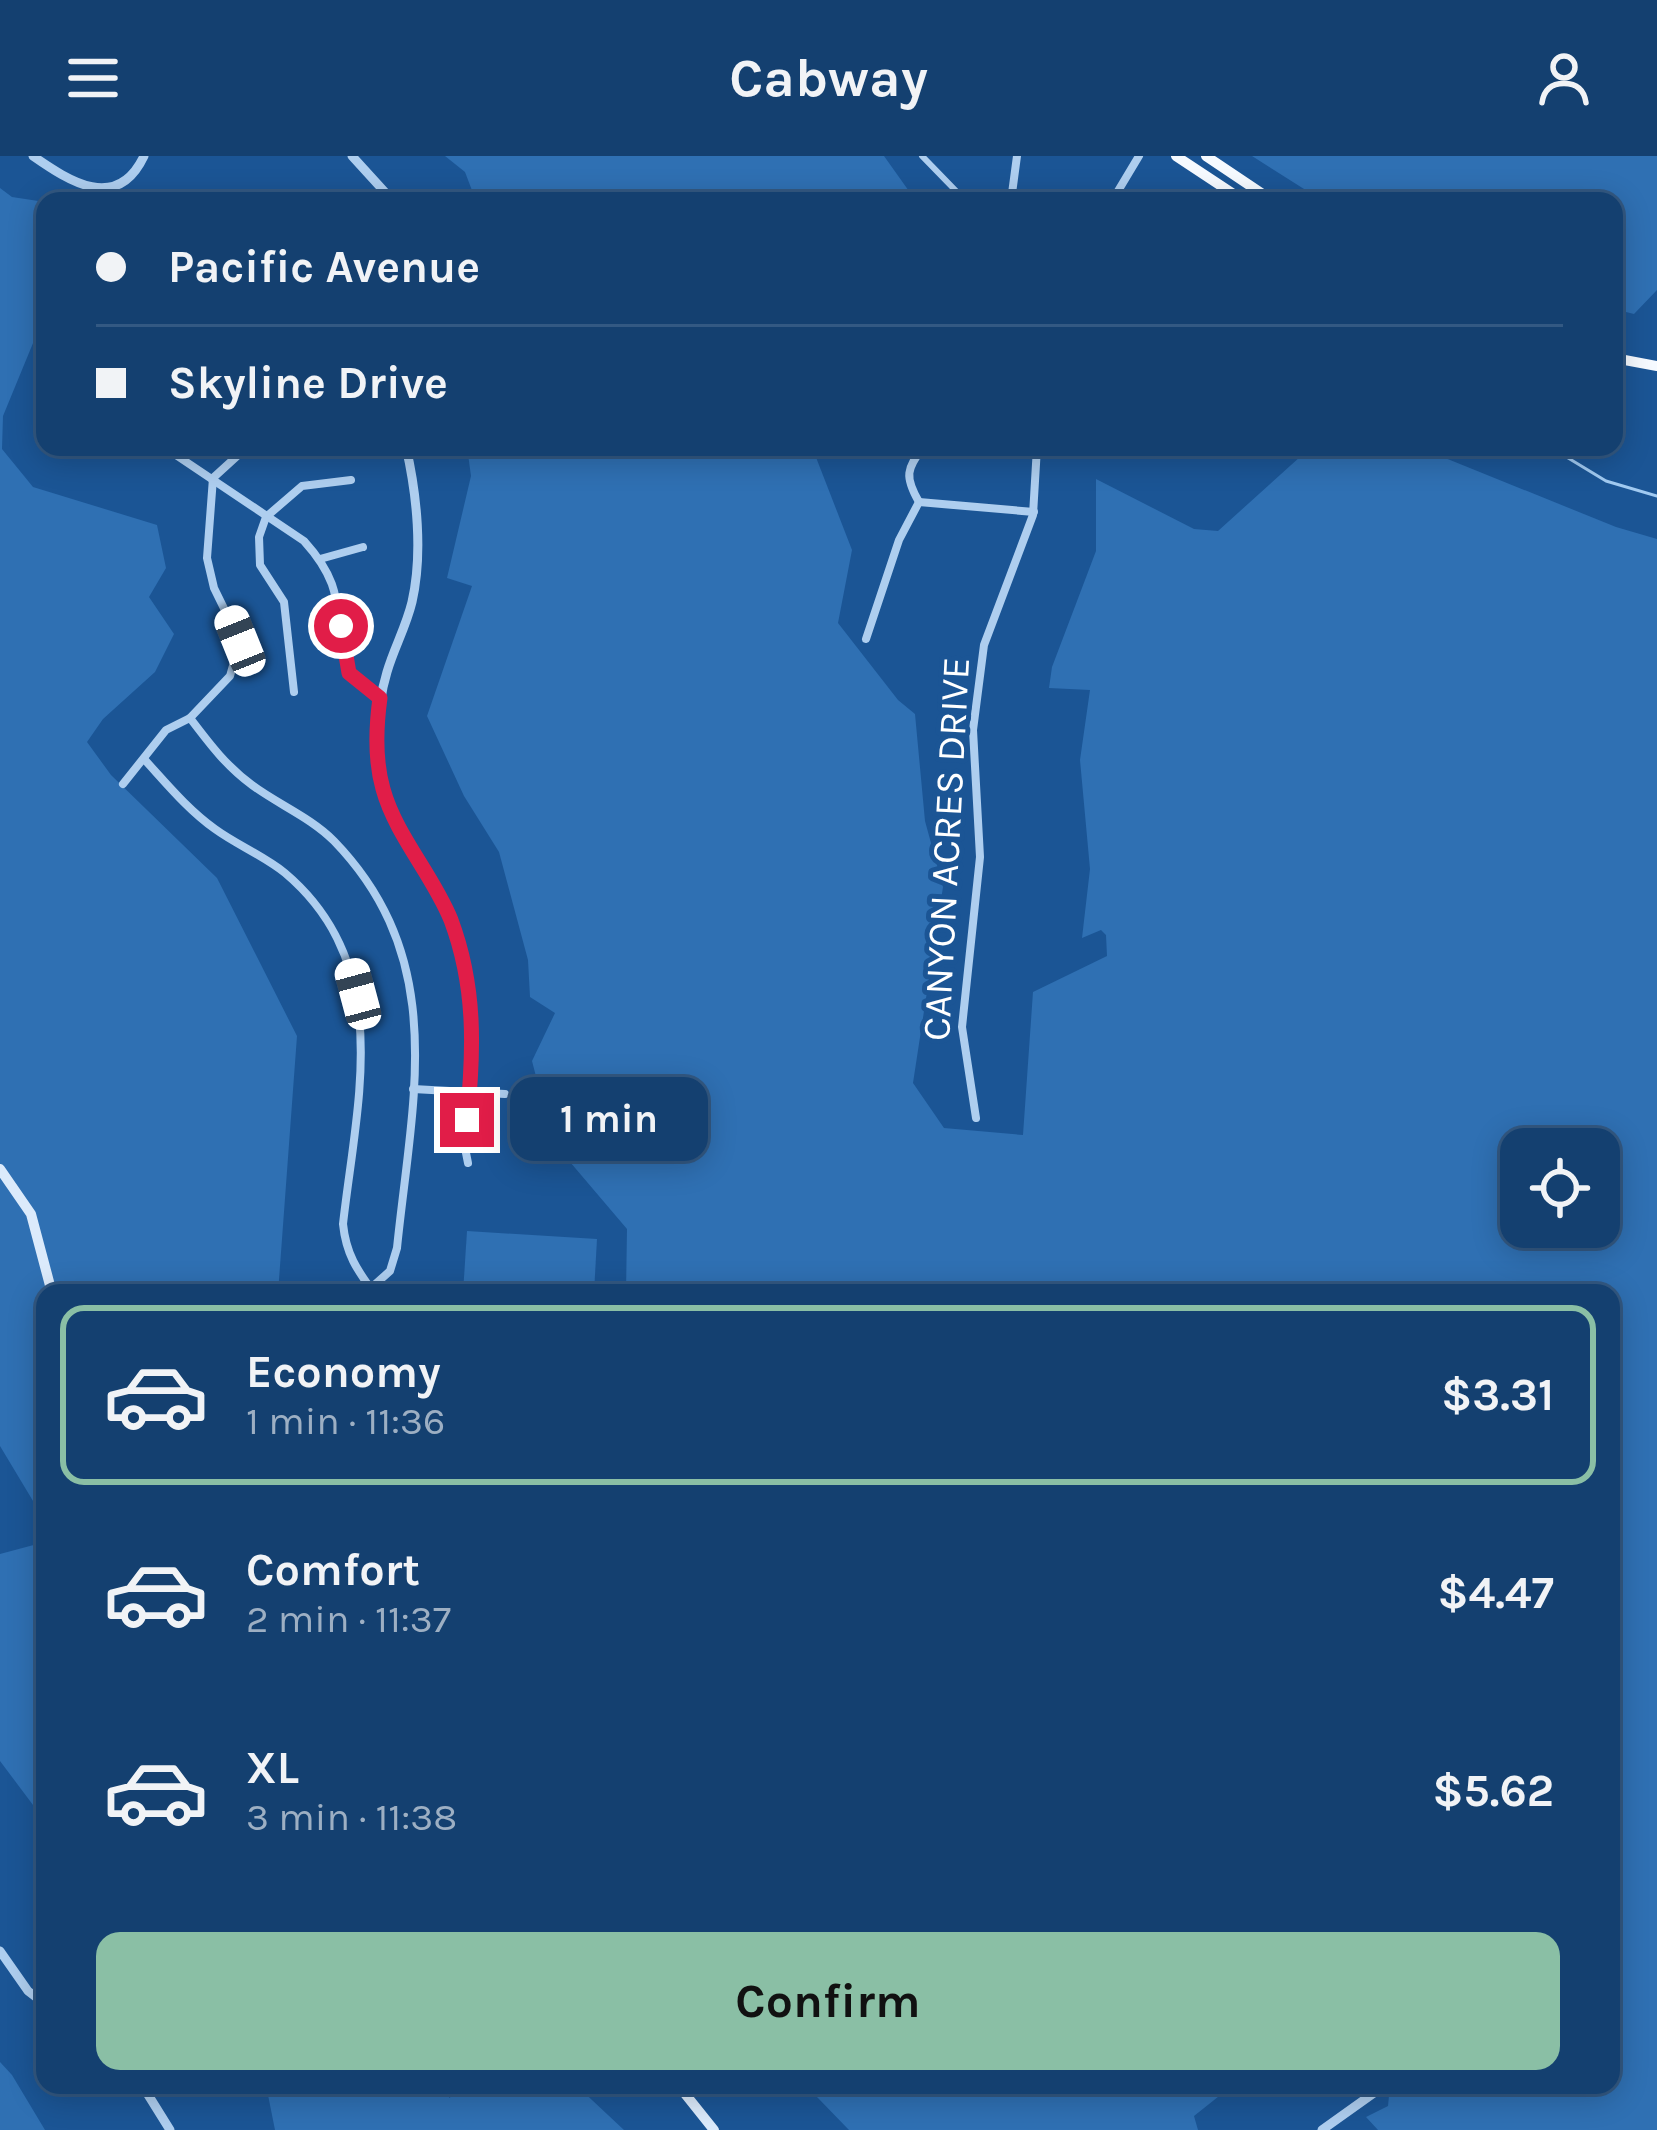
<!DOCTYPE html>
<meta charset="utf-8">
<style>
body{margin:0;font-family:Karla,sans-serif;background:#1d4775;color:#f1f3f6;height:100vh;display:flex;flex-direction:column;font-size:45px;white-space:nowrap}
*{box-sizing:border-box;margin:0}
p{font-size:39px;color:#9dafc3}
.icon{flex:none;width:66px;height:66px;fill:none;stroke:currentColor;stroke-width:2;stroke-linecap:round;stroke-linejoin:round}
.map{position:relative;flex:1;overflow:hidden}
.drawer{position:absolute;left:36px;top:1128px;width:1584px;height:810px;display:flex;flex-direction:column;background:#144070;border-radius:24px;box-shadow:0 6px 30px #0003,0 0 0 3px #335983}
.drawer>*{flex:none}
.top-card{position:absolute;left:36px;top:36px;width:1587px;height:264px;border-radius:24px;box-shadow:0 6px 30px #0003,0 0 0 3px #335983;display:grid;align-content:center;height:264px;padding:0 60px;background:#144070}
.controls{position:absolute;left:1500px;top:972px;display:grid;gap:24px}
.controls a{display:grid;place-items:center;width:120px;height:120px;border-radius:24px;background:#144070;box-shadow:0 6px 30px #0003,0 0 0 3px #335983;font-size:60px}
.end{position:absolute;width:54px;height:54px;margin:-27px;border:15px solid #e11d48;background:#fff;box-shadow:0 0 0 6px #fff}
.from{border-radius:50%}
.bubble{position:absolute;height:84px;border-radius:24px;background:#144070;box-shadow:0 6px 30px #0003,0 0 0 3px #335983;font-size:39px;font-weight:700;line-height:84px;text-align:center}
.car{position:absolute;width:36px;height:72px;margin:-36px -18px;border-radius:15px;box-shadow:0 0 9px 3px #0007;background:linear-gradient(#fff 24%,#345 0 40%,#fff 0 76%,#345 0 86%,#fff 0)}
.top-card b{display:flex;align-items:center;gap:42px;height:114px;font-size:45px}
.top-card b+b{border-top:3px solid #335983}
.top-card i{width:30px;height:30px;background:#f1f3f6}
ul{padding:21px 0 0;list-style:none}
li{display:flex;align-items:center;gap:36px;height:180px;margin:0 24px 18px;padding:0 36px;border:6px solid transparent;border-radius:24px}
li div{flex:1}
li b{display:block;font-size:45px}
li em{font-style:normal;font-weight:700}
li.current{border-color:#8abfa5}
li>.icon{width:108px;height:108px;stroke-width:1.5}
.action{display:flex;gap:24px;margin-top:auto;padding:24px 60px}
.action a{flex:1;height:138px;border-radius:24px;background:#8abfa5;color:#111;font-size:48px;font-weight:700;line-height:138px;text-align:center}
header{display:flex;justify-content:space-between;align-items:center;height:156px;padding:0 60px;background:#144070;font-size:54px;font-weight:700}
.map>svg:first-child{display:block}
.green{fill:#2f70b3;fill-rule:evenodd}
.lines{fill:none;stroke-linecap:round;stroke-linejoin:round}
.stream{stroke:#a1caf1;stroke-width:3}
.pedestrian{stroke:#aeceef;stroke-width:6}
.minor{stroke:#aeceef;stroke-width:8}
.tertiary{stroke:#aeceef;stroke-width:9}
.secondary{stroke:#dbeafb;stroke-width:10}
.primary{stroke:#f6faff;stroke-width:10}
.route{stroke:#e11d48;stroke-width:15}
.labels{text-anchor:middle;stroke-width:10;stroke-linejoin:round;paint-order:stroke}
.street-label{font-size:39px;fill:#fff;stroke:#1b5595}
</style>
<header><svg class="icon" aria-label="menu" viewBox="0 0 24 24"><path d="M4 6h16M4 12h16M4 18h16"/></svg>Cabway<svg class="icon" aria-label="person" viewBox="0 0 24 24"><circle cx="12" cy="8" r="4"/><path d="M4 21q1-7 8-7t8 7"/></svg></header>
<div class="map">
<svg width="1657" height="1974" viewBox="0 0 1657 1974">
<rect width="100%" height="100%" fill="#1b5595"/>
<g class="green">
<polygon points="445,0 884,0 916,45 742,45 715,33 718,45 476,45 465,16"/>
<polygon points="1252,0 1657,0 1657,134 1634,158 1614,153 1614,45 1323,45"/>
<polygon points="0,32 12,41 45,46 45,158 3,260 2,293 33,331 157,369 166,412 149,441 174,478 155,516 103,563 87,586 111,619 217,722 297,880 278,1137 45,1137 45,1665 0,1605 0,1398 41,1387 33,1345 0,1290"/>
<path d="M467,291H812L852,394L838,467L898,544L915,558L925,665L943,731L913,927L944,972L1023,979L1033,836L1107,800L1106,779L1101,774L1082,782L1090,713L1080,604L1090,534L1049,532L1052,511L1096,395V323L1194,373L1218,375L1311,291H1418L1616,371L1657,383V1974H1378L1366,1961L1388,1950L1390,1929H1611V1137H626L627,1073L553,986L532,905L555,857L530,841L528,804L499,696L464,640L427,560L472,430L447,422L471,320ZM1521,993H1599V1071H1521Z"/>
<polygon points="467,1075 597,1083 594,1137 463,1137"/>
<polygon points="0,1906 12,1919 45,1974 0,1974"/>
<polygon points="250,1929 434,1929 450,1942 453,1929 576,1929 624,1974 275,1974 268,1939"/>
<polygon points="812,1929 1233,1929 1194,1960 1198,1974 849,1974 817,1941"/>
</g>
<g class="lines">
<g class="stream">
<polyline points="1167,37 1181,45"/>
<polyline points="1550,291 1606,325 1657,340"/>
</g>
<polyline class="pedestrian" points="922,0 957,36 1009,45"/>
<g class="minor">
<polyline points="1011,45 1017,0"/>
<polyline points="1112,45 1139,0"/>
<polyline points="104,291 129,298 149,291"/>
<path d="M164,291L304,385C351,437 330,459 349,517L380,542"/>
<polyline points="900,291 917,297"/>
<polyline points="919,346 1034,356"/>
<path d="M919,346C904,320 907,313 923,291"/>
<polyline points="320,403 363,391"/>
<polyline points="866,483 899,384 919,346"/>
<polyline points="294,536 284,446 260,409 259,381 266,361 302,330 351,324"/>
<path d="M190,562C209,587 226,610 252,629C279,649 310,661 334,685C450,805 412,944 397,1092L390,1115L371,1132"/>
<path d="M144,603C166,627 188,654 215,673C237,689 264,700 285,717C395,810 357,944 343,1068C346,1098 357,1114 374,1137"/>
<polyline points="123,628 166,574 190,562 230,520 240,485 214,432 207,402 213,322 247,291"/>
<polyline points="413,933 505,938"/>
<polyline points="976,962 962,871 980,701 973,574 984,489 1033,359 1037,291"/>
<polyline points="468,1007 465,992 470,936"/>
</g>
<g class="tertiary">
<path d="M33,0C69,25 117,57 144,0"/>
<polyline points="352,0 393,45"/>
<path d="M406,291C417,339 423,398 412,446C406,471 394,492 387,516C376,552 376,588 381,625C387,666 422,702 440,739C471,801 476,868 470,936"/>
<polyline points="0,1795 28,1835 45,1848"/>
<polyline points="142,1929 170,1974"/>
<polyline points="1322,1974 1378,1934"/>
</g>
<g class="secondary">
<polyline points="0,1013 31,1058 52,1137"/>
<polyline points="678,1929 714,1974"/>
</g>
<g class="primary">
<polyline points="1176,0 1244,45"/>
<polyline points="1206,0 1273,45"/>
<polyline points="1614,202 1657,210"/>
</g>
</g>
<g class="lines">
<path class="route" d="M341,470L349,517L380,542C376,571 375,605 383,633C396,680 433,719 451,764C476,831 474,894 467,964"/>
</g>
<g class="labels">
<g class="street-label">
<text transform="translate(945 693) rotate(-87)" y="14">CANYON ACRES DRIVE</text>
</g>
</g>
</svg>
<div class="controls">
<a><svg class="icon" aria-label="locate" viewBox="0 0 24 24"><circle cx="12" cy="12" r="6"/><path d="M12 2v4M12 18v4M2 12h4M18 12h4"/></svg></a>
</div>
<i class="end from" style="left:341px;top:470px"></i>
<i class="end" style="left:467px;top:964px"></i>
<div class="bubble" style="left:510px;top:921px;width:198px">1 min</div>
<i class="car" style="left:240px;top:485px;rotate:338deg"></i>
<i class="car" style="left:358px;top:838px;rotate:345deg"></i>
<div class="top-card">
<b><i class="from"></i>Pacific Avenue</b>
<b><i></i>Skyline Drive</b>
</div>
<section class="drawer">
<ul>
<li class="current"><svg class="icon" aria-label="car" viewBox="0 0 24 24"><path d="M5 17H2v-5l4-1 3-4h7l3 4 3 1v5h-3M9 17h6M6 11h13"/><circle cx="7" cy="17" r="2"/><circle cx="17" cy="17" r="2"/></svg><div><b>Economy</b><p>1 min · 11:36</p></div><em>$3.31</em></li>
<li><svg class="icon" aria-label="car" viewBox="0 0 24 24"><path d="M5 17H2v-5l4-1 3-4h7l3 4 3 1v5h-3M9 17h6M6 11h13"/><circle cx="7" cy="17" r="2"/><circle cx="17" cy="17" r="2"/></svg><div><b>Comfort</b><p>2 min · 11:37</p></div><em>$4.47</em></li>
<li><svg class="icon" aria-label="car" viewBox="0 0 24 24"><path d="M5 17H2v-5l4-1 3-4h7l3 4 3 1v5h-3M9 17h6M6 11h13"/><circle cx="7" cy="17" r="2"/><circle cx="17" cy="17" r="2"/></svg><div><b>XL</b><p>3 min · 11:38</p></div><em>$5.62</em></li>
</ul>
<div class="action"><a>Confirm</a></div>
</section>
</div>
